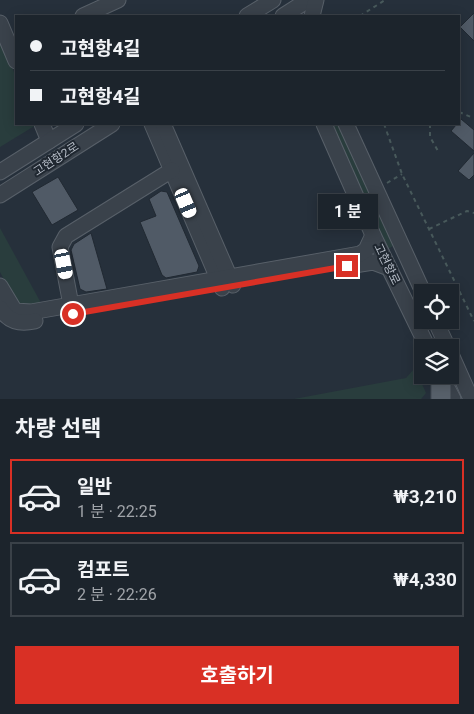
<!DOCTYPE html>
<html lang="ko">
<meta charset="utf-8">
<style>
body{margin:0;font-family:Roboto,"Noto Sans KR",sans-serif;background:#293038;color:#f1f3f6;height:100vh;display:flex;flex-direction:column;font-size:19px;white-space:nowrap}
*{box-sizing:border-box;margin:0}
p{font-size:16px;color:#a0a4a9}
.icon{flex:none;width:28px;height:28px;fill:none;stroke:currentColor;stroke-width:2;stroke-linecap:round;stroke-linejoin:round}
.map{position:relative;height:399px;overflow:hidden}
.drawer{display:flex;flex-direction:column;background:#1c242c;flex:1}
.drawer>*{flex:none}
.guide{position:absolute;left:15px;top:15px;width:445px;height:110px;border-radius:0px;box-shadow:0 2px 12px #0003,0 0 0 1px #3a4148;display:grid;align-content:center;height:110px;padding:0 15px;background:#1c242c}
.fabs{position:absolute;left:414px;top:284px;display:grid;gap:10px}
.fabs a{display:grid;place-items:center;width:45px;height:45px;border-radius:0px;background:#1c242c;box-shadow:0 2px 12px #0003,0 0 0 1px #3a4148;font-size:25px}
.end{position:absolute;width:22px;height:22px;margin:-11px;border:6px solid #d93025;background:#fff;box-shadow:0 0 0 2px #fff}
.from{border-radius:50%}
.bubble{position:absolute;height:35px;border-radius:0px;background:#1c242c;box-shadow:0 2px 12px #0003,0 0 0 1px #3a4148;font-size:16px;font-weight:700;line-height:35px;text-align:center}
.car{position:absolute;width:15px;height:30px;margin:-15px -8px;border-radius:6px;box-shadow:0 0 4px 1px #0007;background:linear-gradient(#fff 24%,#345 0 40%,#fff 0 76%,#345 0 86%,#fff 0)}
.guide b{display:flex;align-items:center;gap:18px;height:48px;font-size:19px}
.guide b+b{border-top:1px solid #3a4148}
.guide i{width:12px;height:12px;background:#f1f3f6}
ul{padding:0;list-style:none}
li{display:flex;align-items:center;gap:15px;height:75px;margin:0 10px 8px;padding:0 5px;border:2px solid #3a4148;border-radius:0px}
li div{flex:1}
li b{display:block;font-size:19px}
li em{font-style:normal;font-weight:700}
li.on{border-color:#d93025}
li>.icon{width:45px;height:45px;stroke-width:1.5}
h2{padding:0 15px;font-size:22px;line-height:60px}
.button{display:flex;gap:10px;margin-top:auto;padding:10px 15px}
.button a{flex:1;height:58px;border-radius:0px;background:#d93025;color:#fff;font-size:20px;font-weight:700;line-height:58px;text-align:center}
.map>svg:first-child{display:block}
.green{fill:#293d3d}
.building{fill:#505a66;stroke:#212932}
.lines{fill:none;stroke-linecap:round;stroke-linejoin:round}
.minor-casing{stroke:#586069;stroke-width:17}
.major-casing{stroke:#434b54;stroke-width:21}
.path{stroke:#48595b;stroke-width:2;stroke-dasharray:4 4;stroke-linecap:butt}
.minor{stroke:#3a424b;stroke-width:15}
.major{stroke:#58616b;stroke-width:19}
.route{stroke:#d93025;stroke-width:6}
.labels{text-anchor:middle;stroke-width:4;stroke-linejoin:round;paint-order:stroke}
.street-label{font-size:12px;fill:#b6bdc7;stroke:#1f2730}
</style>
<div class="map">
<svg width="474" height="399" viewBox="0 0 474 399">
<rect width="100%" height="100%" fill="#26303b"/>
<g class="green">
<polygon points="0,39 16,77 16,124 36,125 0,147"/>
<polygon points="340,124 393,246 388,249 333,125"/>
<polygon points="0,228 41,303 24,308 16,302 0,272"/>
<polygon points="415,368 426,393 421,399 294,399 406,378"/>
</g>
<g class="building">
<polygon points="474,13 474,41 460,27"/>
<polygon points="461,119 474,130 474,151 451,131"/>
<polygon points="474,153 474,175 469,180 458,171"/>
<polygon points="58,177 78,210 52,225 32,192"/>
<polygon points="161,191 167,192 199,266 197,272 166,278 162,275 140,222 156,216 149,199"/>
<polygon points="91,233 107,289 86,292 80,289 71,250 74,244"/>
</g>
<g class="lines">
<defs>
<g id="minor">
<polyline points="83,16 118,0"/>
<polyline points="247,16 273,0"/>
<polyline points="283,16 308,0"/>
<polyline points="312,16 316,0"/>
<polyline points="0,23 16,61"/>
<polyline points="42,124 49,141"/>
<polyline points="152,124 222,288"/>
<polyline points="163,124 233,285"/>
<polyline points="324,124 373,235 428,348"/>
<polyline points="346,124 423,292"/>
<polyline points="0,172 76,124"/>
<polyline points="0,195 112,124"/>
<polyline points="348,266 373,262 389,268"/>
<polyline points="0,286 15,311 31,312 360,254 366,250 373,235"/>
<polyline points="71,305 60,247 66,236 172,170"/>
<path d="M0,308C9,322 19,324 35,321"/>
<polyline points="435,320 448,348"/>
<polyline points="450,352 471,399"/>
<polyline points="441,376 453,399"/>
</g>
<polyline id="major" points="441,375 441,399"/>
</defs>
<use href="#minor" class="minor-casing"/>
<use href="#major" class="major-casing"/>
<g class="path">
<polyline points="360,16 385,0"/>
<polyline points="459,112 471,117"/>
<polyline points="384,124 402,174 474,321"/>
<polyline points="430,124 430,137 438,151"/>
<polyline points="387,183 402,174"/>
<polyline points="429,229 467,211 474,213"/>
</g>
<use href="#minor" class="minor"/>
<use href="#major" class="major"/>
</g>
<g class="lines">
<polyline class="route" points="73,314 347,266"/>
</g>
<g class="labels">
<g class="street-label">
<text transform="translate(56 159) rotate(-33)" y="4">고현항2로</text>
<text transform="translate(387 264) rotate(64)" y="4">고현항로</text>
</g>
</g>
</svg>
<div class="fabs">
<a><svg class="icon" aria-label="locate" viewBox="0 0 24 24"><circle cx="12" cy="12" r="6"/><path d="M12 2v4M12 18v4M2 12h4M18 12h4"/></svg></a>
<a><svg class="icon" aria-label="layers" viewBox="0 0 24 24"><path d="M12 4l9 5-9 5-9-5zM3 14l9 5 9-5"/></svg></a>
</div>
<i class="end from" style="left:73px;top:314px"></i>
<i class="end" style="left:347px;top:266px"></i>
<div class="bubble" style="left:318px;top:194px;width:60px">1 분</div>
<i class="car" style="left:186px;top:203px;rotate:157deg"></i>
<i class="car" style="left:64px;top:264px;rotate:169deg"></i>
<div class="guide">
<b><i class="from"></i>고현항4길</b>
<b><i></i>고현항4길</b>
</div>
</div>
<section class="drawer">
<h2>차량 선택</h2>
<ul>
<li class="on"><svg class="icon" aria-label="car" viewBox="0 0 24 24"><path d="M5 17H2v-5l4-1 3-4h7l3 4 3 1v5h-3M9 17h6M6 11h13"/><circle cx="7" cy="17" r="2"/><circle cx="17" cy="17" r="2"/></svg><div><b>일반</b><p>1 분 · 22:25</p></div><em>₩3,210</em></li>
<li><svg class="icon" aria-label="car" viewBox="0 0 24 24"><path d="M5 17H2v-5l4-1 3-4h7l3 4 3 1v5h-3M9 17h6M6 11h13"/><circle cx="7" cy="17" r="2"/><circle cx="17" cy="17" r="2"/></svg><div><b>컴포트</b><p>2 분 · 22:26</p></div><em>₩4,330</em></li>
</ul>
<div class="button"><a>호출하기</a></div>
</section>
